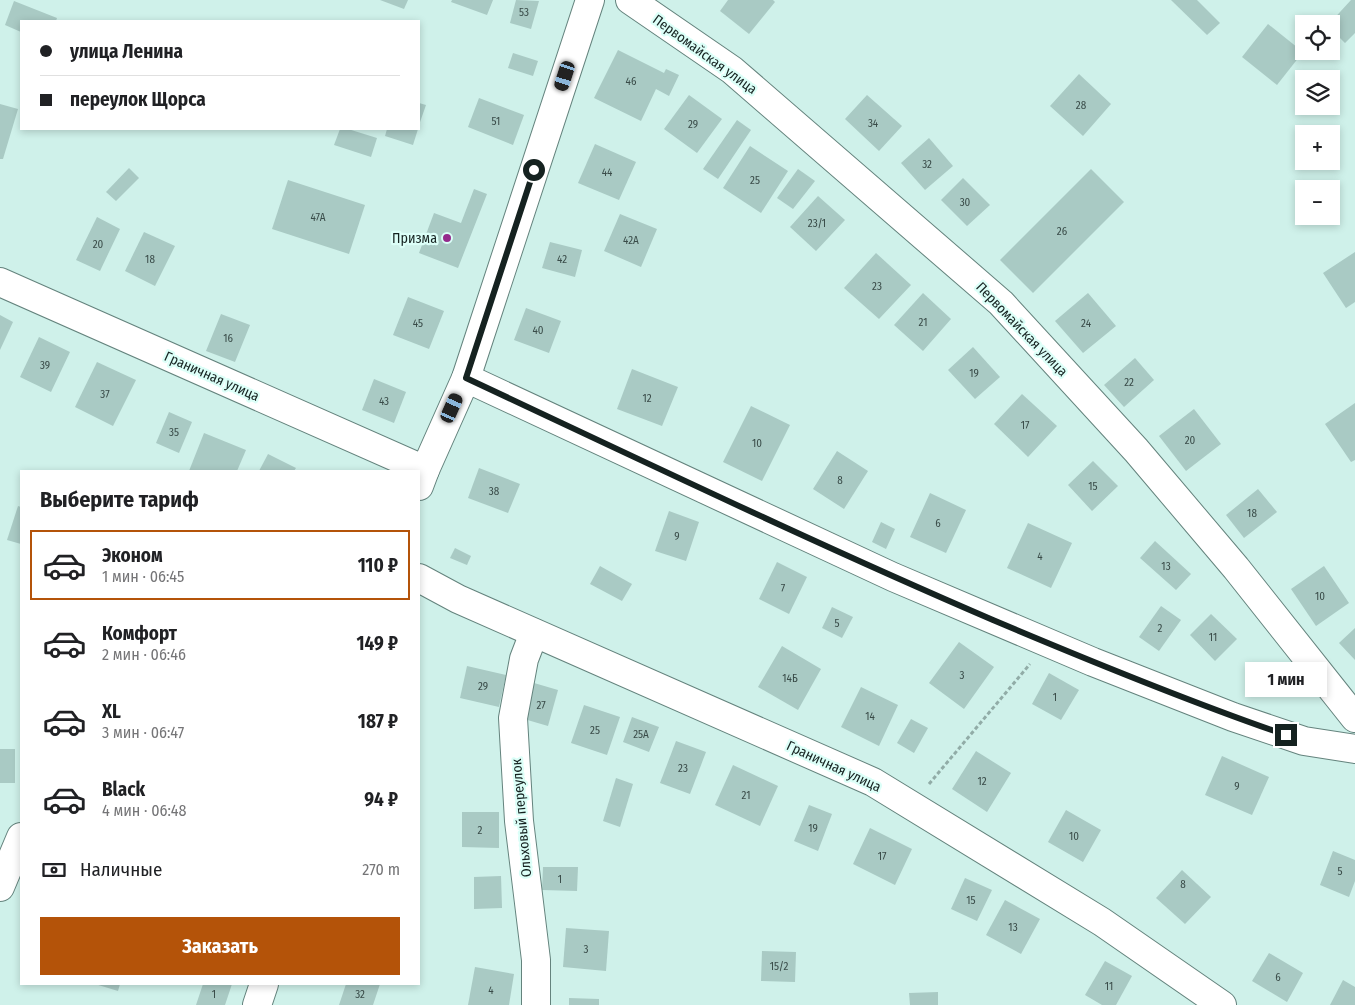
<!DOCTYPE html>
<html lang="ru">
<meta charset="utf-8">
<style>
body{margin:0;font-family:"Fira Sans Condensed",sans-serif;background:#f2f2f2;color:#202124;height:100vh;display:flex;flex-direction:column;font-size:19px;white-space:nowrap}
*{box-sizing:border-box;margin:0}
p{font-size:16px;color:#757577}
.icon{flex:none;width:28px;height:28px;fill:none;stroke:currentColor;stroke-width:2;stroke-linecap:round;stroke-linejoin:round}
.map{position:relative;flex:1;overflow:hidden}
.details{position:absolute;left:20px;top:470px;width:400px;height:515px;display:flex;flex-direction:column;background:#fff;border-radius:0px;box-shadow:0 2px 8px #0003}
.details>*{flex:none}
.hud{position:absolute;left:20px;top:20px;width:400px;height:110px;border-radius:0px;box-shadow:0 2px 8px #0003;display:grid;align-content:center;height:110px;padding:0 20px;background:#fff}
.tools{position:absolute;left:1295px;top:15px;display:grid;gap:10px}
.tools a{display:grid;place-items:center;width:45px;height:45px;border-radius:0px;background:#fff;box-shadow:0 2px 8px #0003;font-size:25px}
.end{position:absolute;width:22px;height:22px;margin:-11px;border:6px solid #152220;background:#fff;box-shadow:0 0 0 2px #fff}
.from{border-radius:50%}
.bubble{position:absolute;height:35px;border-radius:0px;background:#fff;box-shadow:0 2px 8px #0003;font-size:16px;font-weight:700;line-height:35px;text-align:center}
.car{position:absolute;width:15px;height:30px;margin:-15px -8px;border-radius:6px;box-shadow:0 0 4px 1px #0007;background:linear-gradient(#222 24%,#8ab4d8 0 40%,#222 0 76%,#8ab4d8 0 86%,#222 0)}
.hud b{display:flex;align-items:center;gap:18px;height:48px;font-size:19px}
.hud b+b{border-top:1px solid #e0e0e0}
.hud i{width:12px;height:12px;background:#202124}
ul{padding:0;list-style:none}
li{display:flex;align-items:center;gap:15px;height:70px;margin:0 10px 8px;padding:0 10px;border:2px solid transparent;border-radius:0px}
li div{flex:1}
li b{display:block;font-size:19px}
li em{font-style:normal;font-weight:700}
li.selected{border-color:#b45309}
li>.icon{width:45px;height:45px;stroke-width:1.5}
h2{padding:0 20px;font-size:22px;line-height:60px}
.pay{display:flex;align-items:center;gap:12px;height:55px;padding:0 20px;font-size:19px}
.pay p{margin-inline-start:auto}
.action{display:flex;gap:10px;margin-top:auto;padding:10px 20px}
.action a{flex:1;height:58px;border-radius:0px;background:#b45309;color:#fff;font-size:20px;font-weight:700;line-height:58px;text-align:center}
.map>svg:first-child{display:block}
.building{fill:#a9cac4}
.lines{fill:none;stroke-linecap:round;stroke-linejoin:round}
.minor-casing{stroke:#64837d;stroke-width:30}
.path{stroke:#91aca7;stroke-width:3;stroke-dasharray:4 2.5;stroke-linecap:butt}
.minor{stroke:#fff;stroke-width:28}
.route{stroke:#152220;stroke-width:6}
.poi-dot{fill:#952a8c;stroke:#dcfff8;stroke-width:2}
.labels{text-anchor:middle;stroke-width:4.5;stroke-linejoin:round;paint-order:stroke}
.number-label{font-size:11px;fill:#3a4c49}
.street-label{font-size:14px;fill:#152220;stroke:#dcfff8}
.poi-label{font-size:14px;fill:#152220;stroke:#dcfff8;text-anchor:end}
</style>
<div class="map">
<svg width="1355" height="1005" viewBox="0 0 1355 1005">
<rect width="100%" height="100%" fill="#cff1ea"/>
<g class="building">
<polygon points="380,0 408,0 404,9"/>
<polygon points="452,0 493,0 487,15 451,2"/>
<polygon points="516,0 539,1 531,29 510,23"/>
<polygon points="728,0 773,0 775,2 749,34 720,11"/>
<polygon points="1171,0 1197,0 1220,23 1207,35"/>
<polygon points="1351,0 1355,0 1355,33 1345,43 1331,29 1331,24 1329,24"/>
<polygon points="14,1 57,18 56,21 21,21 21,32 5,25"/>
<polygon points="1268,24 1303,52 1277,85 1242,57"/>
<polygon points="618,50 664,73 666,69 679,75 669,96 656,89 641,121 594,98"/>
<polygon points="513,53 538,61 533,76 508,68"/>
<polygon points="1079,74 1111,104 1083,136 1050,106"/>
<polygon points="689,95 722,119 697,153 664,129"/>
<polygon points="867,95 902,126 879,151 845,119"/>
<polygon points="479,98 524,115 513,145 468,127"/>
<polygon points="419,103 426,105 419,125"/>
<polygon points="0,104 18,109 3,159 0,159"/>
<polygon points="737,120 751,130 718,179 703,169"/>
<polygon points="340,129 348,129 377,138 371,157 334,145"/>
<polygon points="387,129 418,129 413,145 385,136"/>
<polygon points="929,138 953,166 925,190 901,163"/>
<polygon points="595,144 636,162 619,200 578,183"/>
<polygon points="750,146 788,171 761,213 723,188"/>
<polygon points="129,168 139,178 116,201 106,192"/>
<polygon points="798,169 815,181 793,209 777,198"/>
<polygon points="1091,169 1124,202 1033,293 1000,260"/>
<polygon points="963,178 990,205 967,226 941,200"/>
<polygon points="288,180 365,205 349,254 272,229"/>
<polygon points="474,189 487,194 458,268 419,253 434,213 461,223"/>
<polygon points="818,196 845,220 816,251 790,227"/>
<polygon points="620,214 657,229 641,267 604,251"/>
<polygon points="97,217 120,229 100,271 76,260"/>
<polygon points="144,232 175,246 155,286 125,271"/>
<polygon points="550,242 582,250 575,277 542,268"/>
<polygon points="1355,252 1355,302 1346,308 1323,273"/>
<polygon points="876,253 911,285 879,319 844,288"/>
<polygon points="923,293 951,319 923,351 894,325"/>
<polygon points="1088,293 1116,326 1083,353 1055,321"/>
<polygon points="408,297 444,311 429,349 393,335"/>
<polygon points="526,308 561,321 549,353 514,340"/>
<polygon points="221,314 250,325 235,362 206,351"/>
<polygon points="0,315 13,322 0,350"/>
<polygon points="39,337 70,352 51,392 20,377"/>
<polygon points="973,347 1000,377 975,399 948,370"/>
<polygon points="1135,358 1154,380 1124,407 1104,385"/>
<polygon points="97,362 136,380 113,426 75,407"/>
<polygon points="632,369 678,387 662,426 617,409"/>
<polygon points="374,379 406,392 394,423 362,410"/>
<polygon points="1022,394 1057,426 1028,457 994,424"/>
<polygon points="1355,403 1355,460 1351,462 1325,424"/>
<polygon points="751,406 790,425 762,481 723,462"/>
<polygon points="1194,409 1221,444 1186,471 1159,436"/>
<polygon points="169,412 192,422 179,453 156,443"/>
<polygon points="204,433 246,450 237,471 189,471"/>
<polygon points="837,451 868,471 844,509 813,489"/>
<polygon points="268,454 296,468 294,471 259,471"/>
<polygon points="1093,461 1118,486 1092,511 1068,485"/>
<polygon points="479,468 520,484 508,513 468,498"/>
<polygon points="1258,489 1277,512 1244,538 1226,515"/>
<polygon points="930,493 966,510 946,553 910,537"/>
<polygon points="18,506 21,507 21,544 7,540"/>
<polygon points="669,511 699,522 686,561 655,551"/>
<polygon points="881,522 895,529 886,549 872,542"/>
<polygon points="1028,523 1072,543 1051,588 1007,568"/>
<polygon points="1155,541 1191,574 1176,590 1140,558"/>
<polygon points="455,548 471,556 467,565 450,558"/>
<polygon points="777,562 807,577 789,614 759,599"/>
<polygon points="600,566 632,584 622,601 590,584"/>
<polygon points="1324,566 1349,603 1316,626 1291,589"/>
<polygon points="1161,606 1181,620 1159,651 1139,637"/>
<polygon points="832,607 853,617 842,638 822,628"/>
<polygon points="1211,614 1237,639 1215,661 1190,635"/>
<polygon points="1355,628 1355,660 1339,643"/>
<polygon points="959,642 994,667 964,709 929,683"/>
<polygon points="782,646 821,669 798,710 758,687"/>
<polygon points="467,666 506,675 499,707 460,698"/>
<polygon points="1049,673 1079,690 1061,720 1032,704"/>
<polygon points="534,683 558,690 548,726 524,719"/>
<polygon points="861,687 898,705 879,746 841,727"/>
<polygon points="584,705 620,717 607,755 571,743"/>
<polygon points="632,717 659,727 649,752 623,742"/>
<polygon points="911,719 928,728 914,753 897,743"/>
<polygon points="676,741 706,752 690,794 660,783"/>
<rect x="0" y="749" width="15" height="34"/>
<polygon points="976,751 1011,773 987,812 952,789"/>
<polygon points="1222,756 1269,777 1252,815 1205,795"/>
<polygon points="733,765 778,786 760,826 715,805"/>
<polygon points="616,778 633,784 620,827 603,821"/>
<polygon points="809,805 832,814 818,851 794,841"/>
<polygon points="1066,810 1101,830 1083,862 1048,842"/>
<polygon points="462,812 499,812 499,848 462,847"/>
<polygon points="870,828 912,849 895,885 853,864"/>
<polygon points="1333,851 1355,860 1355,881 1349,897 1320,885"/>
<polygon points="543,867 578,867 577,891 542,890"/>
<polygon points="1182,870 1211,897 1185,924 1156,898"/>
<polygon points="501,876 502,908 474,909 474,877"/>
<polygon points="965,878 992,890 977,921 951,909"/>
<polygon points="1005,900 1040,919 1021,954 986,935"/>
<polygon points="566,928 609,931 606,971 563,967"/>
<polygon points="762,951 796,952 795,982 761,981"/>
<polygon points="1269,953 1303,973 1287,1002 1252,981"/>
<polygon points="1105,961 1132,976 1116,1005 1102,1005 1085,995"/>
<polygon points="475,967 514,974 509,1005 468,1005"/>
<polygon points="1343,980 1355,987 1355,1005 1330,1005"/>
<polygon points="95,984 120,984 118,991"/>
<polygon points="203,984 232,984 225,1005 196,1005"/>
<polygon points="346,984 380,984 373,1005 339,1005"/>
<polygon points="938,992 938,1005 910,1005 909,993"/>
<polygon points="569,998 599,999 599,1005 569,1005"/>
</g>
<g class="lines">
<defs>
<g id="minor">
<polyline points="630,0 732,70 1001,303 1136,450 1236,568 1355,718"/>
<polyline points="0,282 425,470"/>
<polyline points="466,378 893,577 1093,662 1233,717 1304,741 1355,749"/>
<polyline points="419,486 425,470 466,378 590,0"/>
<polyline points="419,578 458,599 873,782 1102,922 1222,1005"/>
<polyline points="534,633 524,659 513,718 519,821 536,960 536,1005"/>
<polyline points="0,887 21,837"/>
<polyline points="257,1005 264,984"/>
</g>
</defs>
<use href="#minor" class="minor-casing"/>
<polyline class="path" points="929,784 1030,664"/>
<use href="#minor" class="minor"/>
</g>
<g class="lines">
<path class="route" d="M534,170L466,378C641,460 816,544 993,620C1090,661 1187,701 1286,735"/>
</g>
<circle class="poi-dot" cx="447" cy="238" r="5"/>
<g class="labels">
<g class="number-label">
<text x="524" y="16">53</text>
<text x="631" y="85">46</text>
<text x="1081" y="109">28</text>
<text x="496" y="125">51</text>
<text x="873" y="127">34</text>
<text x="693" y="128">29</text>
<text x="927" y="168">32</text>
<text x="607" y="176">44</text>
<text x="755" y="184">25</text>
<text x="965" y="206">30</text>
<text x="318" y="221">47А</text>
<text x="817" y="227">23/1</text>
<text x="1062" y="235">26</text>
<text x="631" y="244">42А</text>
<text x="98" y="248">20</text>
<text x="150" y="263">18</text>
<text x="562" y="263">42</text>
<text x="877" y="290">23</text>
<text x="923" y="326">21</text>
<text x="418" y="327">45</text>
<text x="1086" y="327">24</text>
<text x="538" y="334">40</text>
<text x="228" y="342">16</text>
<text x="45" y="369">39</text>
<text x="974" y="377">19</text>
<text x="1129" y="386">22</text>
<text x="105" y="398">37</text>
<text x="647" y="402">12</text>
<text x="384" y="405">43</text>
<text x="1025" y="429">17</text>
<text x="174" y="436">35</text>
<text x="1190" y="444">20</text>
<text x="757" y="447">10</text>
<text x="840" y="484">8</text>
<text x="1093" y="490">15</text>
<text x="494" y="495">38</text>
<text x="1252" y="517">18</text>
<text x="938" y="527">6</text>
<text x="677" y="540">9</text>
<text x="1040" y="560">4</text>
<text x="1166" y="570">13</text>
<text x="783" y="592">7</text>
<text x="1320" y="600">10</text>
<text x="837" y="627">5</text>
<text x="1160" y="632">2</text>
<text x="1213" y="641">11</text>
<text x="962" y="679">3</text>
<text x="790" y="682">14Б</text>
<text x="483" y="690">29</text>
<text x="1055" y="701">1</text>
<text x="541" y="709">27</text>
<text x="870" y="720">14</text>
<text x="595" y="734">25</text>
<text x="641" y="738">25А</text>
<text x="683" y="772">23</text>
<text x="982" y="785">12</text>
<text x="1237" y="790">9</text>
<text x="746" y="799">21</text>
<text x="813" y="832">19</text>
<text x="480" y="834">2</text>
<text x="1074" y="840">10</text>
<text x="882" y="860">17</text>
<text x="1340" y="875">5</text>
<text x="560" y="883">1</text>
<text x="1183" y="888">8</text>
<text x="971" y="904">15</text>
<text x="1013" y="931">13</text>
<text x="586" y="953">3</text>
<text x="779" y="970">15/2</text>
<text x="1278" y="981">6</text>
<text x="1109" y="990">11</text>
<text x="491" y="994">4</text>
<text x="214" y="998">1</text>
<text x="360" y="998">32</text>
</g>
<g class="street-label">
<text transform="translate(705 54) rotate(36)" y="5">Первомайская улица</text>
<text transform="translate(1022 329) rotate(46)" y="5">Первомайская улица</text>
<text transform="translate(212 376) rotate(24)" y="5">Граничная улица</text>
<text transform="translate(834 766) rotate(25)" y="5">Граничная улица</text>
<text transform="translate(521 818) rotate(-95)" y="5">Ольховый переулок</text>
</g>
<g class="poi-label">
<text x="437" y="243">Призма</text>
</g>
</g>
</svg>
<div class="tools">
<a><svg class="icon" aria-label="locate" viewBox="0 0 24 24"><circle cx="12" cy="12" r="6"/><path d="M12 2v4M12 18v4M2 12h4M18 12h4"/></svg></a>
<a><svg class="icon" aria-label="layers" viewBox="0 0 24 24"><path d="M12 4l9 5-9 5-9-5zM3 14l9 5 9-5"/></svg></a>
<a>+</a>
<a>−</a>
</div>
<i class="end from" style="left:534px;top:170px"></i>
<i class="end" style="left:1286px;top:735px"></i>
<div class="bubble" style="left:1245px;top:662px;width:82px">1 мин</div>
<i class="car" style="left:565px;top:76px;rotate:198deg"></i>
<i class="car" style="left:452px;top:408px;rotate:24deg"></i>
<div class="hud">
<b><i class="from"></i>улица Ленина</b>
<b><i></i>переулок Щорса</b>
</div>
<section class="details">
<h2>Выберите тариф</h2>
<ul>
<li class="selected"><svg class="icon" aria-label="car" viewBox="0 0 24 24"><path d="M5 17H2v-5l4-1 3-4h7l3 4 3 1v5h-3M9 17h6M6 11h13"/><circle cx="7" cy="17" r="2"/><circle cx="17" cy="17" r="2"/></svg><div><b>Эконом</b><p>1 мин · 06:45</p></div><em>110 ₽</em></li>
<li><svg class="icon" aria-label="car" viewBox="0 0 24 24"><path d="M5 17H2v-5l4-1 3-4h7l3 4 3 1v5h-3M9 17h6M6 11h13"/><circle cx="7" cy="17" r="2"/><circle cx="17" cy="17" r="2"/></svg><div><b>Комфорт</b><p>2 мин · 06:46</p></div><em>149 ₽</em></li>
<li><svg class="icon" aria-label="car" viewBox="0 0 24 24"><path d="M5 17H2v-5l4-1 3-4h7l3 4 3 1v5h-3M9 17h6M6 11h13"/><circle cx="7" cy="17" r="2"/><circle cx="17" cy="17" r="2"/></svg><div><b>XL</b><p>3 мин · 06:47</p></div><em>187 ₽</em></li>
<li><svg class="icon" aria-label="car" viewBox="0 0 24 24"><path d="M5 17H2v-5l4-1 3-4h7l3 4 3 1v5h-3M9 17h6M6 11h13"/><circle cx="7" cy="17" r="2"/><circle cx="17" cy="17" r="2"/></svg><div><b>Black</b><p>4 мин · 06:48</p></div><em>94 ₽</em></li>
</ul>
<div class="pay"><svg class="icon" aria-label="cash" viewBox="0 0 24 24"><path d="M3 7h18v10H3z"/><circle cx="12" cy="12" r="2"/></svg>Наличные<p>270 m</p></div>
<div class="action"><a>Заказать</a></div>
</section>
</div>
